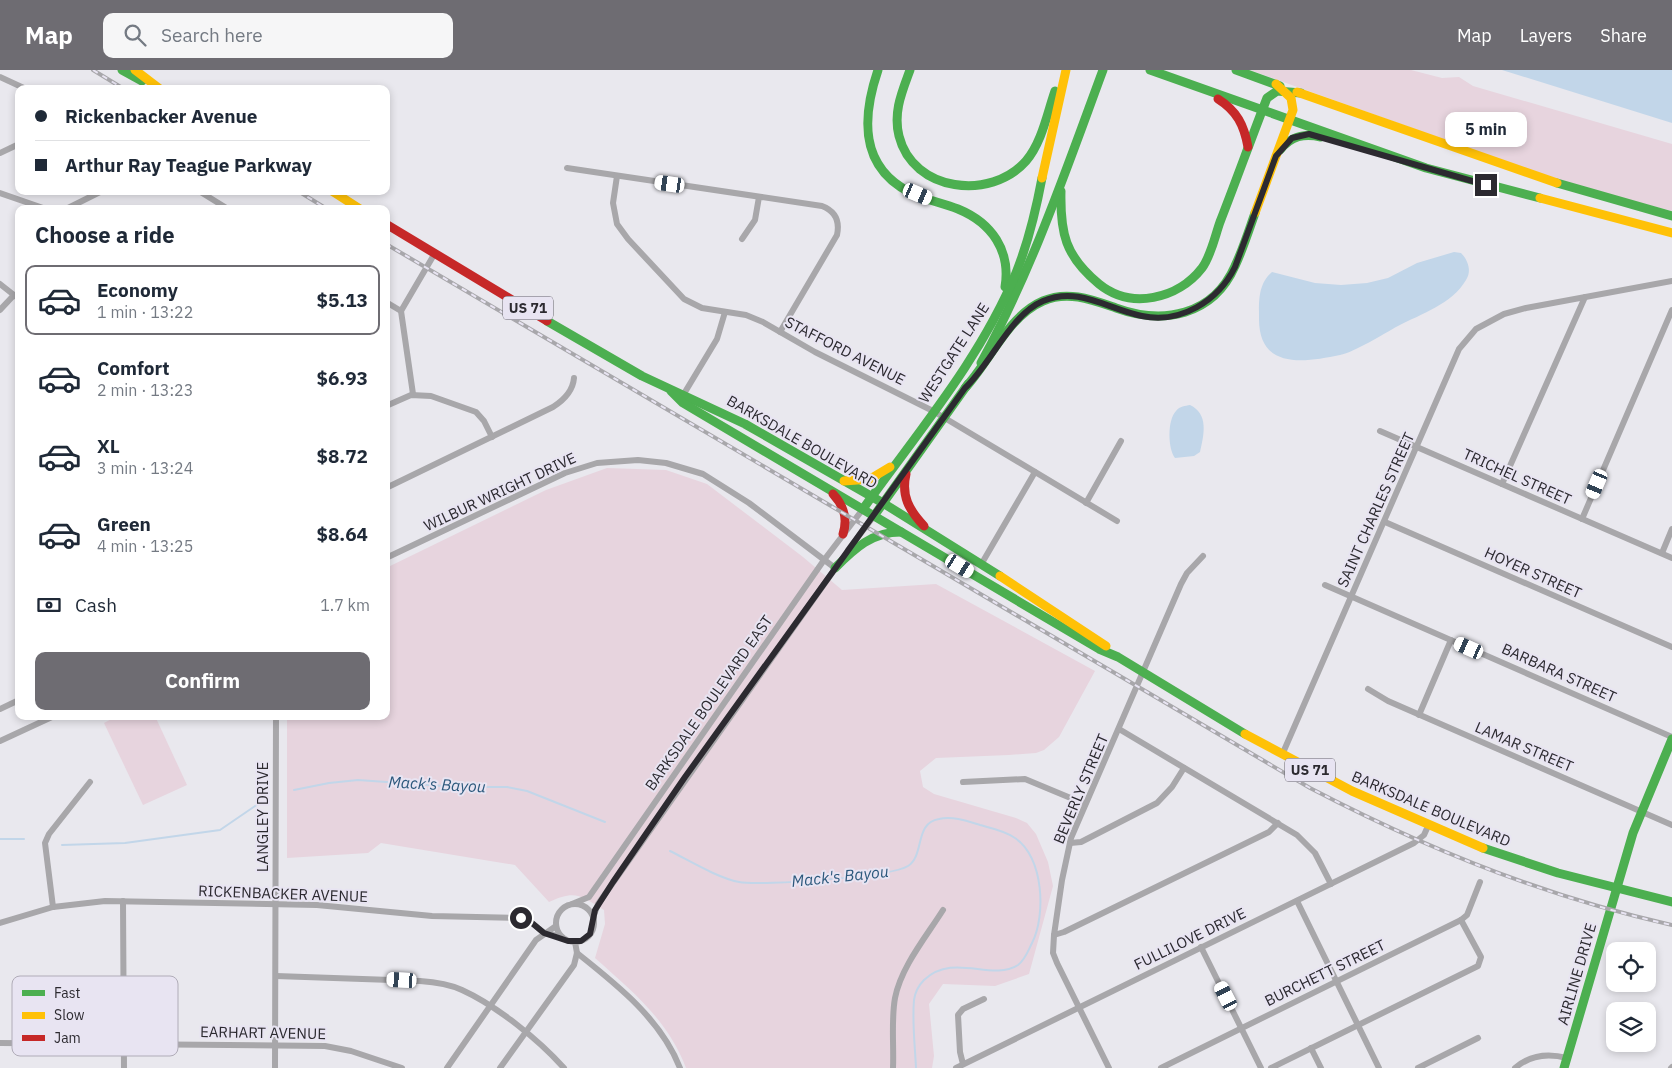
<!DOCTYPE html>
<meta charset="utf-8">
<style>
body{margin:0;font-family:"IBM Plex Sans",sans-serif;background:#f6f6f7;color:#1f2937;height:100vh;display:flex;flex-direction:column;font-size:19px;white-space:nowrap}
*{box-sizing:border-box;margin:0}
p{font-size:16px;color:#747a83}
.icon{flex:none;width:28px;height:28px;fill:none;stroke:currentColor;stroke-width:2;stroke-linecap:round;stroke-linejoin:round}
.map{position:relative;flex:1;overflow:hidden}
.details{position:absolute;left:15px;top:135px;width:375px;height:515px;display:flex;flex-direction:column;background:#fff;border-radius:10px;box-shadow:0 2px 8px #0003}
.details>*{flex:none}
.top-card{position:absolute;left:15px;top:15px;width:375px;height:110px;border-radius:10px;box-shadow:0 2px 8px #0003;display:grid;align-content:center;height:110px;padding:0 20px;background:#fff}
.tools{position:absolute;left:1606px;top:872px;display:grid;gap:10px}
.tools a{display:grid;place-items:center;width:50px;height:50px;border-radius:10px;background:#fff;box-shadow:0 2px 8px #0003;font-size:25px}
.end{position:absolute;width:22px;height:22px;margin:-11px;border:6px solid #2c2a30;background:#fff;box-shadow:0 0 0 2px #fff}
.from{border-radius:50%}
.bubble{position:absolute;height:35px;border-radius:10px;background:#fff;box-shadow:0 2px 8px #0003;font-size:16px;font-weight:800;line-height:35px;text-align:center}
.car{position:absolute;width:15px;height:30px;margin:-15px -8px;border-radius:6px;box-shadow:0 0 4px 1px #0007;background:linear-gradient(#fff 24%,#345 0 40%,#fff 0 76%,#345 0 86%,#fff 0)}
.top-card b{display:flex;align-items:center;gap:18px;height:48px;font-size:19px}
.top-card b+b{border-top:1px solid #e0e1e3}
.top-card i{width:12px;height:12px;background:#1f2937}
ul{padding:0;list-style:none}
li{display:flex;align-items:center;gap:15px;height:70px;margin:0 10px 8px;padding:0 10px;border:2px solid transparent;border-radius:10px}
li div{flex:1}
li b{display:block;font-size:19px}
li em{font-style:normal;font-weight:800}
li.active{border-color:#6e6c72}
li>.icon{width:45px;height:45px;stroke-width:1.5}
h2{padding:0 20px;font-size:22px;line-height:60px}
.pay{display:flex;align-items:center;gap:12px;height:55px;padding:0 20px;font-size:19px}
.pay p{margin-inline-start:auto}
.primary-button{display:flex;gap:10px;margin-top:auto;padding:10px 20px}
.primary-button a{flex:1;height:58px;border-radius:10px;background:#6e6c72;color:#fff;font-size:20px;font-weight:800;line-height:58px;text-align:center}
header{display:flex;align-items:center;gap:30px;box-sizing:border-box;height:70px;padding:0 25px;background:#6e6c72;color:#fff}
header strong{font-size:24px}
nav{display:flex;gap:28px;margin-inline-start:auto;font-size:18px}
.search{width:350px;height:45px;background:#f6f6f7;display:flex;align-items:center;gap:12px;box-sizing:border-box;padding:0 18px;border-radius:10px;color:#747a83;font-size:19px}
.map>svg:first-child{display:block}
.green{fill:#e7d4de}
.water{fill:#c2d6e9}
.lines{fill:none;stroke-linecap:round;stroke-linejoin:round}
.stream{stroke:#c2d6e9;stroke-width:2}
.street{stroke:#a8a7aa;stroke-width:6}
.fast{stroke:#4caf50;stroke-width:9}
.slow{stroke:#ffc107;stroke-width:9}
.jam{stroke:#c62828;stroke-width:9}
.rail-casing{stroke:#a8a7ab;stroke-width:4}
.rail{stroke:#e8e4f2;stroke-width:2;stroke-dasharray:5.5;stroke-linecap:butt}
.route{stroke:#2c2a30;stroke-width:6}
.labels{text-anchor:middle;stroke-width:4;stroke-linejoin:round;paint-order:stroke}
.shield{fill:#e8e4f2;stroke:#64626a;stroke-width:1}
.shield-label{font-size:14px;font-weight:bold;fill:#2c2a30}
.street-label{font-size:15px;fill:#2c2a30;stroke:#e8e4f2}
.water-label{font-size:16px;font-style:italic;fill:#2c587c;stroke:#e8e4f2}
.key{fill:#e8e4f2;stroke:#b0acb8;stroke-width:1}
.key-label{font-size:14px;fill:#2c2a30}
</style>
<header>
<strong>Map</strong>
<div class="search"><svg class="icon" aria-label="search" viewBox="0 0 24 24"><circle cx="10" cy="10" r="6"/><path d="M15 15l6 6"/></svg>Search here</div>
<nav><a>Map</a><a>Layers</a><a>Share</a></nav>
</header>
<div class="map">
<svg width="1672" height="998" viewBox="0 0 1672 998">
<rect width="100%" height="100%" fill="#e9e8ee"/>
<g class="green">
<polygon points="1250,0 1411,0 1442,8 1459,7 1473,16 1672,74 1672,141 1574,116"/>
<path d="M607,398L666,400L707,414L803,487L842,520L936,514L1095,601L1059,667L1044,680L1036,683L1009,685L936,688L920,701L923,717L934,724L1016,748L1027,753L1036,764L1048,792L1053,816L1029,904L995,916L943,914L929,934L934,986L932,998H686C668,950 632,921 595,888L605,854L604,840C581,826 576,819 549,832L515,795L381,773L368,783L287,788V646H386V498L546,420Z"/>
<polygon points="117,646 155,646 187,715 143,735 104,653"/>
</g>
<g class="water">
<polygon points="1502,0 1672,0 1672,53"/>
<path d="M1454,182L1461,183C1468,190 1472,201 1466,210C1452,234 1421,244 1398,256C1383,264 1355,282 1340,285C1302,293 1258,299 1259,247C1259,231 1258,214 1272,202L1315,213L1341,215L1367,213L1388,208L1417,193Z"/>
<path d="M1190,335C1209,344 1204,365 1200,382L1194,386L1175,388C1168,379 1167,350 1176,341C1180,336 1185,336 1190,335Z"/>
</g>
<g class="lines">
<g class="stream">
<polyline points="294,720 329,713 358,710 457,717 507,717 527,721 605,752"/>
<polyline points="0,769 24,769"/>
<polyline points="62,775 125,773 220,760 258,734"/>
<path d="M670,781C690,791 718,808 739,812C762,816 891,807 908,796C925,785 914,753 939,749C953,746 967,751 980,755C991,758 1006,761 1015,768C1044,787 1046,846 1032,873C1028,881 1025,890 1018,895C991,912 954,882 924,910C919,915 915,923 914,930C912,952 915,976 916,998"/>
</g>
<g class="street">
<polyline points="0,7 26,19"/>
<polyline points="0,83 19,74"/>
<path d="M567,98L822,136C835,141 840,151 837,165L780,262"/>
<polyline points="617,106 613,133 617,154 628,169 684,229 702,238 746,245 763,252 815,282 933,341 1117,451"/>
<polyline points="199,121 228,139"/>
<polyline points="0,123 46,139"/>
<polyline points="66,139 102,121"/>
<polyline points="742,169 755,150 759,127"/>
<polyline points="0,214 19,229"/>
<polyline points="386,232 401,241"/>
<polyline points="0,240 14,225"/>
<polyline points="413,324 401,241 435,183"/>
<polyline points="682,327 717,269 725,242"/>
<polyline points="386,336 411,325 431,326 476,342 484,351 492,367"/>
<polyline points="1380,361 1672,488"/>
<polyline points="1502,414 1585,227"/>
<path d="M386,418L553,337C564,330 573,320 574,308"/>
<polyline points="1086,433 1121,371"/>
<polyline points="1582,449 1672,240"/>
<polyline points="1385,452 1672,577"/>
<polyline points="848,480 874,446"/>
<polyline points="1662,483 1672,459"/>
<polyline points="386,488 565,403 597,393 638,390 666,393 703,404 749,433 835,498"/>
<polyline points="982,493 1035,402"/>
<polyline points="1325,515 1672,667"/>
<polyline points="1368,619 1388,631 1672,755"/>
<polyline points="0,639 19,630"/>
<polyline points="1419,645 1451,570"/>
<polyline points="1119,659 1297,765 1315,783 1331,814"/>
<polyline points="0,671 54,646"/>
<polyline points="1282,685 1459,279 1476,259 1504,244 1526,238 1672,211"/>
<polyline points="963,712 1025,709 1085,734"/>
<polyline points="1070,773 1081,772 1157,733 1172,717 1184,698"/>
<polyline points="123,831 124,998"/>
<polyline points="1297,831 1379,998"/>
<polyline points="572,834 589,827 824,490 863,439"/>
<circle cx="575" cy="853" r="19"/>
<polyline points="53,837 45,773 49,764 90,712"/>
<polyline points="0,853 53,837 105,831 317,835 432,846 521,848 532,853 544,863 562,867"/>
<polyline points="594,853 594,845 598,834 837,496"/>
<polyline points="1054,865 1064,862 1269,762 1278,753"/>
<polyline points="1201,877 1261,998"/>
<path d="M577,883C616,914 661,949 680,998"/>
<path d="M276,906L420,911C435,912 449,914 462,920C497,936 539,970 564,998"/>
<polyline points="0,973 325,976 351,981 402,998"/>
<polyline points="1311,978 1321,998"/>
<polyline points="963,994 960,982 958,945 963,939 984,929"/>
<polyline points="275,998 276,646"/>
<polyline points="447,998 536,870 556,856"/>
<polyline points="500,998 574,895 577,883 575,872"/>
<path d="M893,998C894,976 891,950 895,928C901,897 926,867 943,840"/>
<polyline points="956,998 1414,773 1424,765 1428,756"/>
<polyline points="1109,998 1057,893 1053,883 1054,865 1062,810 1071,768 1181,514 1187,503 1203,486"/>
<polyline points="1161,998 1461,850 1467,845 1480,812"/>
<polyline points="1271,998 1478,896 1481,887 1461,850"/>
<polyline points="1418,998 1478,968"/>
<path d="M1515,998C1530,985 1548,983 1567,988"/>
<polyline points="1671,998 1672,997"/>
</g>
<g class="fast">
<polyline points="122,0 142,11"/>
<path d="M878,0C862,47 859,97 911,123C926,130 943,133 958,139C992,153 1011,181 1005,217"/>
<path d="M910,0C902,22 893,42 899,66C913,122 991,131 1026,91C1042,72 1047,44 1055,21"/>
<polyline points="1150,0 1426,98 1540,128"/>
<polyline points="1236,0 1280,16"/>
<path d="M1280,80C1291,66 1304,63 1321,67"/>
<polyline points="1557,113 1672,146"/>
<path d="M1061,121C1060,163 1065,186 1099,214C1131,240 1178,229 1202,198C1211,186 1215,166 1220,152C1236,111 1251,69 1267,28L1277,21L1301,23"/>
<polyline points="547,251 642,306 745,354 883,433 1000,506"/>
<path d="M981,293C1032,200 1066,100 1103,0"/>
<path d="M965,318C990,291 1008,246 1043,231C1068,220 1093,230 1116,238C1163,255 1213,246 1235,196C1243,179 1249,160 1255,143"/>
<polyline points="671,321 683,333 1099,579 1118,587 1245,664"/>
<path d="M863,439C917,363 980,290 1016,203C1028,173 1036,140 1042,108"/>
<polyline points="874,446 968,314"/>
<path d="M835,498C855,478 872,462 901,462"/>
<polyline points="1483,778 1558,803 1672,832"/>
<polyline points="1564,998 1633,763 1672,669"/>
</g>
<g class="slow">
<polyline points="135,0 160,19"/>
<polyline points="1297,22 1557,113"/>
<polyline points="1042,108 1066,0"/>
<polyline points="332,121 360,139"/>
<polyline points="1540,128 1672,163"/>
<polyline points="1255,143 1293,40 1291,28 1276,14"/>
<polyline points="844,411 870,409 890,397"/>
<polyline points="1000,506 1106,576"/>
<polyline points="1245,664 1352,721 1483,778"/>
</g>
<g class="jam">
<path d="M1218,29C1237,41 1244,55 1248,77"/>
<polyline points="386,154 547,251"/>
<path d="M906,404C901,426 909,440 924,456"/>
<path d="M833,424C844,436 848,448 843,464"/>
</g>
<defs>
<g id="rail">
<polyline points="93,0 124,19"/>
<polyline points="298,121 327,139"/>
<path d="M386,174L1310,718C1425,778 1545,827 1672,855"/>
</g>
</defs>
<use href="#rail" class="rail-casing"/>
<use href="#rail" class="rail"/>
</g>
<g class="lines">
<path class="route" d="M521,848L532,853L544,863L568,871H581L590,864L595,840L613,812L685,707L965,318C991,294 1010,245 1043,231C1079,216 1107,239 1142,246C1181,254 1218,231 1235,197L1276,86L1292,68L1309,64L1486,115"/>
</g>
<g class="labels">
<g class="shield">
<rect x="503" y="226.5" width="50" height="23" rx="4"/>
<rect x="1285" y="688.5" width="50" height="23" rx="4"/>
</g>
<g class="shield-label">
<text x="528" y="243">US 71</text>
<text x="1310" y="705">US 71</text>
</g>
<g class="street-label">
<text transform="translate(845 281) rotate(27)" y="5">STAFFORD AVENUE</text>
<text transform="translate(954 283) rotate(-57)" y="5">WESTGATE LANE</text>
<text transform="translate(802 372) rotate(30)" y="5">BARKSDALE BOULEVARD</text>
<text transform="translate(1517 407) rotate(24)" y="5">TRICHEL STREET</text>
<text transform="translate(500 422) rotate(-25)" y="5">WILBUR WRIGHT DRIVE</text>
<text transform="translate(1376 440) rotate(-66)" y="5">SAINT CHARLES STREET</text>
<text transform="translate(1533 503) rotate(24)" y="5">HOYER STREET</text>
<text transform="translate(1559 603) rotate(24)" y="5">BARBARA STREET</text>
<text transform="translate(709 633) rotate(-55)" y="5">BARKSDALE BOULEVARD EAST</text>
<text transform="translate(1524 677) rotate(23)" y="5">LAMAR STREET</text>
<text transform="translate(1081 719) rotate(-67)" y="5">BEVERLY STREET</text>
<text transform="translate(1431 739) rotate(23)" y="5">BARKSDALE BOULEVARD</text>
<text transform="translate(263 747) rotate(-90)" y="5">LANGLEY DRIVE</text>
<text transform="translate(283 824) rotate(2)" y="5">RICKENBACKER AVENUE</text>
<text transform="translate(1190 869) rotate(-26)" y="5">FULLILOVE DRIVE</text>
<text transform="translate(1325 903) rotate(-26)" y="5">BURCHETT STREET</text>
<text transform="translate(1577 904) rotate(-74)" y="5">AIRLINE DRIVE</text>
<text transform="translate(263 963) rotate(1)" y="5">EARHART AVENUE</text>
</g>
<g class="water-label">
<text transform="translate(437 714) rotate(3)" y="6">Mack's Bayou</text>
<text transform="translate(840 806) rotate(-6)" y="6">Mack's Bayou</text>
</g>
</g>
<rect x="12" y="906" width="166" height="80" rx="8" class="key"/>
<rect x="22" y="920" width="23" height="6" fill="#4caf50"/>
<rect x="22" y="942" width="23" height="7" fill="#ffc107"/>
<rect x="22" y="965" width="23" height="6" fill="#c62828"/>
<g class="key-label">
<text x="54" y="928">Fast</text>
<text x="54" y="950">Slow</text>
<text x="54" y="973">Jam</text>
</g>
</svg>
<div class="tools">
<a><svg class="icon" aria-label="locate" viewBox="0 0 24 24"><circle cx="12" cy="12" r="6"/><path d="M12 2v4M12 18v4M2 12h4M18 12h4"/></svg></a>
<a><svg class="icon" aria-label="layers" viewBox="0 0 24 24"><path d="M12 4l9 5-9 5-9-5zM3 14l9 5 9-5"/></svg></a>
</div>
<i class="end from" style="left:521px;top:848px"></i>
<i class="end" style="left:1486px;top:115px"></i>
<div class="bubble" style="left:1445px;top:42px;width:82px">5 min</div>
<i class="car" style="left:670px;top:114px;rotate:278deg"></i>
<i class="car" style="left:918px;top:124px;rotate:113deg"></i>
<i class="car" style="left:1597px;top:414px;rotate:203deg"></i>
<i class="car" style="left:960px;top:496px;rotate:121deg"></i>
<i class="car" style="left:1469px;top:578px;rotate:294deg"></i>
<i class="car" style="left:402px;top:910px;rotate:273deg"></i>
<i class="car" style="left:1226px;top:926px;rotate:333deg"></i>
<div class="top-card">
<b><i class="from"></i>Rickenbacker Avenue</b>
<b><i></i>Arthur Ray Teague Parkway</b>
</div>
<section class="details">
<h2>Choose a ride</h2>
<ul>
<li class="active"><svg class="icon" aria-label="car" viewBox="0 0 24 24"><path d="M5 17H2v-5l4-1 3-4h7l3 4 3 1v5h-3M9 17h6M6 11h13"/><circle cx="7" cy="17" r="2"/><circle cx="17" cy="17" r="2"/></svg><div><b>Economy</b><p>1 min · 13:22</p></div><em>$5.13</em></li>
<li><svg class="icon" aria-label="car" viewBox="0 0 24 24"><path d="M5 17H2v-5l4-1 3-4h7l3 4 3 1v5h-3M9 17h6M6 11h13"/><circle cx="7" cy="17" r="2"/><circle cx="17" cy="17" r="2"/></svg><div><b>Comfort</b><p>2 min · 13:23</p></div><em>$6.93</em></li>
<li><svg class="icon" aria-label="car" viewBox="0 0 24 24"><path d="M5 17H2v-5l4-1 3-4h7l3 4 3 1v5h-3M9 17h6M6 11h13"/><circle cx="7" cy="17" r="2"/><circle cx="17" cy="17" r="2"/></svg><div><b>XL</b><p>3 min · 13:24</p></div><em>$8.72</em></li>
<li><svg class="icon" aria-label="car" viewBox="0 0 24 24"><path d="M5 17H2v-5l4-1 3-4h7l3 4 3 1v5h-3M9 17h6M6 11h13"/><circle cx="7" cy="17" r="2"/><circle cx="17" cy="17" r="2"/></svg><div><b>Green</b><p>4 min · 13:25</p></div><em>$8.64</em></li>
</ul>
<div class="pay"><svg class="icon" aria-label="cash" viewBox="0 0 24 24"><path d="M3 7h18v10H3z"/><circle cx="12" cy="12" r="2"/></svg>Cash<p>1.7 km</p></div>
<div class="primary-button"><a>Confirm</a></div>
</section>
</div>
